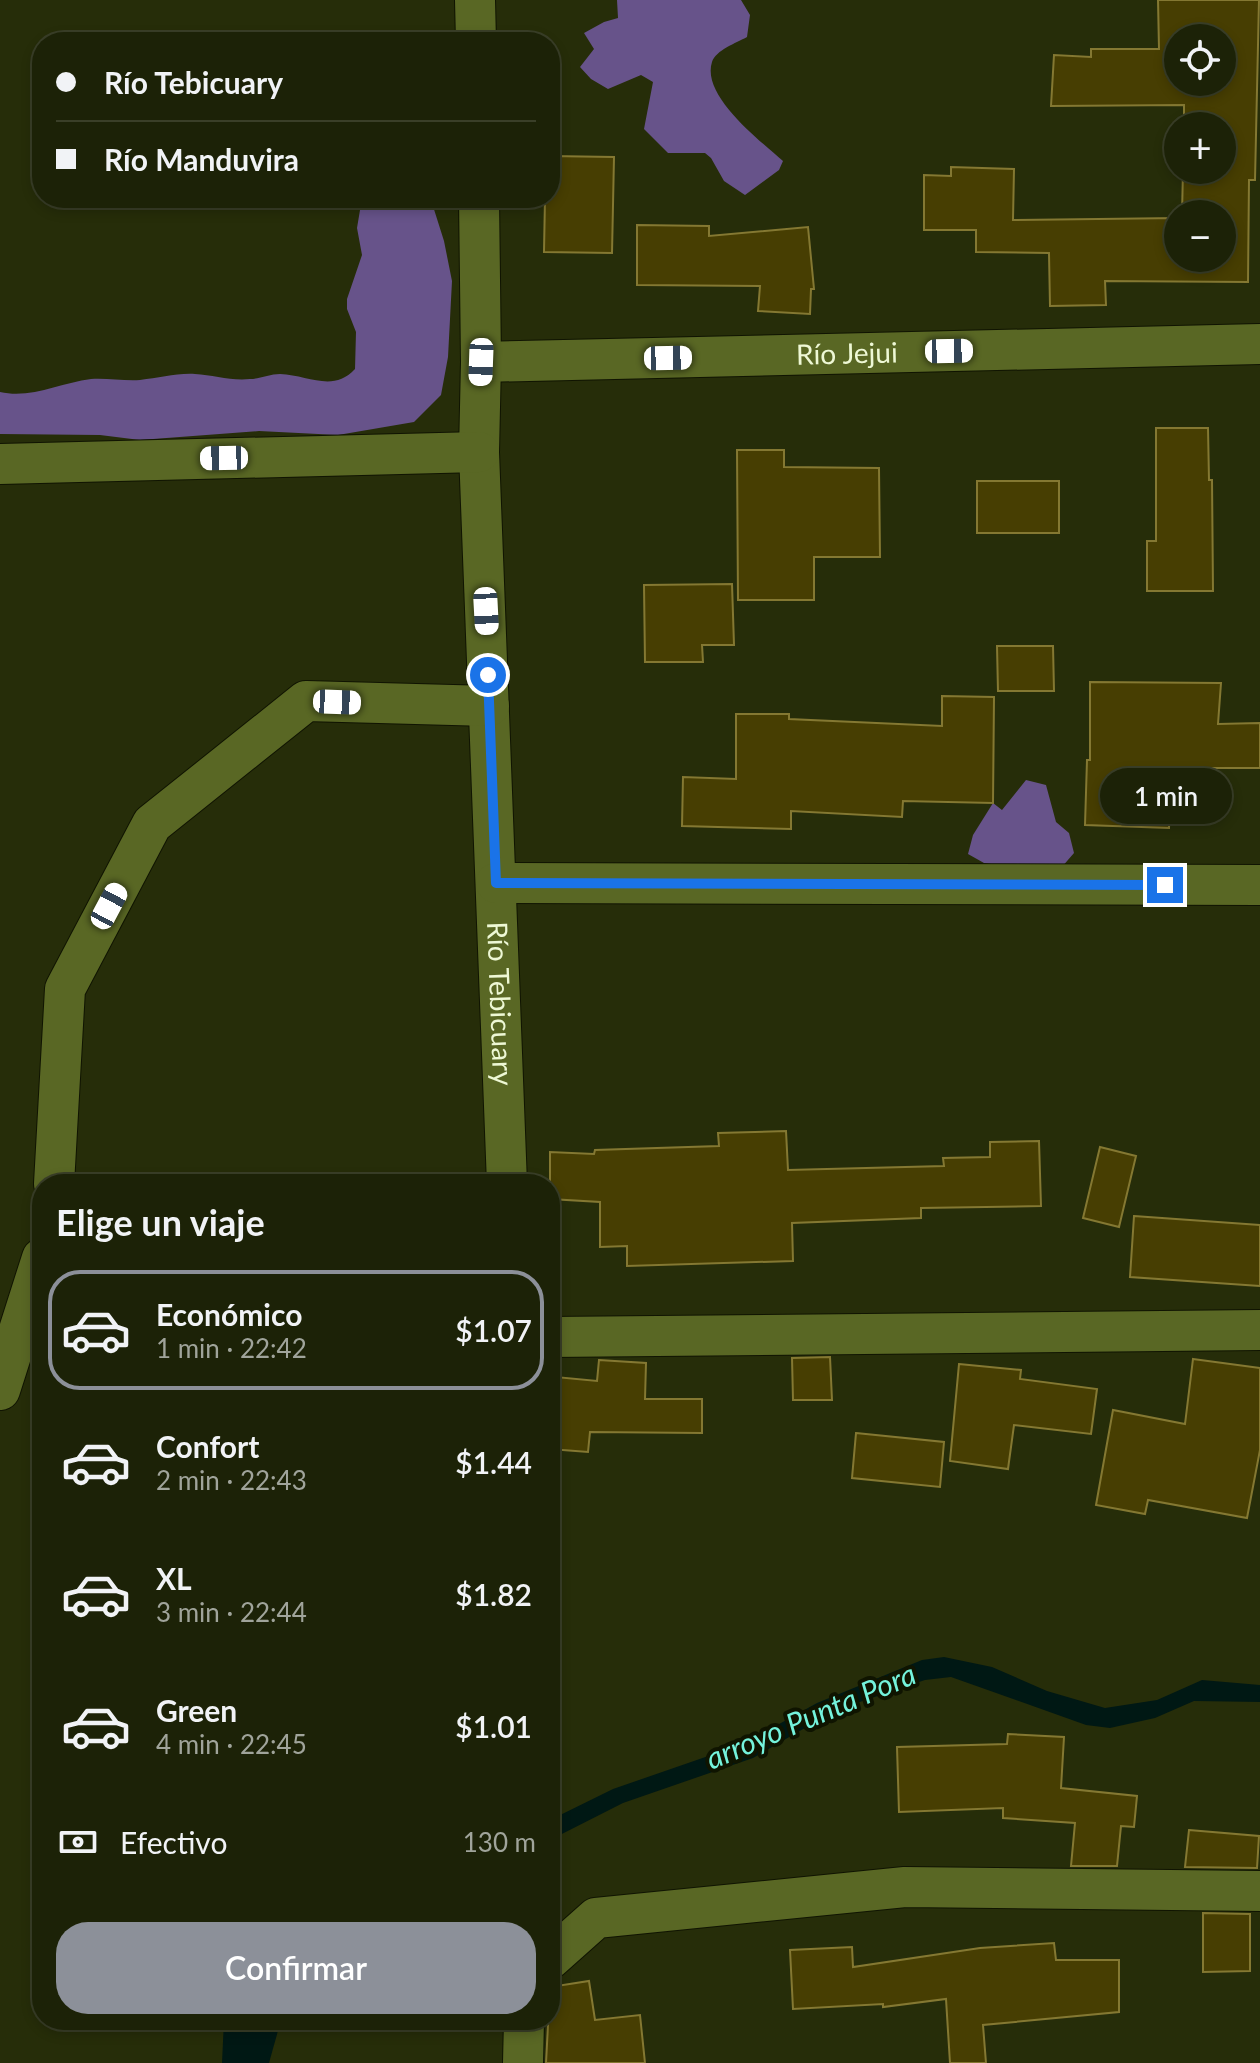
<!DOCTYPE html>
<html lang="es">
<meta charset="utf-8">
<style>
body{margin:0;font-family:Lato,sans-serif;background:#252a11;color:#f1f3f6;height:100vh;display:flex;flex-direction:column;font-size:30px;white-space:nowrap}
*{box-sizing:border-box;margin:0}
p{font-size:26px;color:#a0a49b}
.icon{flex:none;width:44px;height:44px;fill:none;stroke:currentColor;stroke-width:2;stroke-linecap:round;stroke-linejoin:round}
.map{position:relative;flex:1;overflow:hidden}
.drawer{position:absolute;left:32px;top:1174px;width:528px;height:856px;display:flex;flex-direction:column;background:#1c2207;border-radius:32px;box-shadow:0 4px 12px #0003,0 0 0 2px #3a3f28}
.drawer>*{flex:none}
.guide{position:absolute;left:32px;top:32px;width:528px;height:176px;border-radius:32px;box-shadow:0 4px 12px #0003,0 0 0 2px #3a3f28;display:grid;align-content:center;height:176px;padding:0 24px;background:#1c2207}
.tools{position:absolute;left:1164px;top:24px;display:grid;gap:16px}
.tools a{display:grid;place-items:center;width:72px;height:72px;border-radius:50%;background:#1c2207;box-shadow:0 4px 12px #0003,0 0 0 2px #3a3f28;font-size:40px}
.end{position:absolute;width:36px;height:36px;margin:-18px;border:10px solid #1a73e8;background:#fff;box-shadow:0 0 0 4px #fff}
.from{border-radius:50%}
.bubble{position:absolute;height:56px;border-radius:28px;background:#1c2207;box-shadow:0 4px 12px #0003,0 0 0 2px #3a3f28;font-size:26px;font-weight:600;line-height:56px;text-align:center}
.car{position:absolute;width:24px;height:48px;margin:-24px -12px;border-radius:10px;box-shadow:0 0 6px 2px #0007;background:linear-gradient(#fff 24%,#345 0 40%,#fff 0 76%,#345 0 86%,#fff 0)}
.guide b{display:flex;align-items:center;gap:28px;height:76px;font-size:30px}
.guide b+b{border-top:2px solid #3a3f28}
.guide i{width:20px;height:20px;background:#f1f3f6}
ul{padding:0;list-style:none}
li{display:flex;align-items:center;gap:24px;height:120px;margin:0 16px 12px;padding:0 8px;border:4px solid transparent;border-radius:32px}
li div{flex:1}
li b{display:block;font-size:30px}
li em{font-style:normal;font-weight:600}
li.active{border-color:#8c9099}
li>.icon{width:72px;height:72px;stroke-width:1.5}
h2{padding:0 24px;font-size:36px;line-height:96px}
.pay{display:flex;align-items:center;gap:20px;height:88px;padding:0 24px;font-size:30px}
.pay p{margin-inline-start:auto}
.primary-button{display:flex;gap:16px;margin-top:auto;padding:16px 24px}
.primary-button a{flex:1;height:92px;border-radius:32px;background:#8c9099;color:#fff;font-size:32px;font-weight:600;line-height:92px;text-align:center}
.map>svg:first-child{display:block}
.forest{fill:#67538a}
.water{fill:#001814}
.building{fill:#473e02;stroke:#847832;stroke-width:2;fill-rule:evenodd}
.lines{fill:none;stroke-linecap:round;stroke-linejoin:round}
.street-casing{stroke:#101402;stroke-width:42}
.street{stroke:#596724;stroke-width:40}
.route{stroke:#1a73e8;stroke-width:10}
.labels{text-anchor:middle;stroke-width:8;stroke-linejoin:round;paint-order:stroke}
.street-label{font-size:28px;fill:#eef8d5;stroke:#0f1400}
.water-label{font-size:30px;font-style:italic;fill:#74f3dc;stroke:#0f1400}
</style>
<div class="map">
<svg width="1260" height="2063" viewBox="0 0 1260 2063">
<rect width="100%" height="100%" fill="#262d09"/>
<g class="forest">
<path d="M617,0H741L750,15L747,37C736,43 716,50 712,62C701,96 761,141 783,161L779,170L745,195L724,181L711,158L705,153H668L644,129L653,82L641,75L608,89L591,79L580,67L594,49L584,33L604,22L618,18Z"/>
<path d="M362,198H433L432,203L444,241L452,281L448,357L441,395L414,422L338,435L259,431L140,440L100,435L0,434V392C31,399 60,383 91,379C107,378 124,381 140,380C159,378 176,373 195,374C213,375 231,381 250,379C260,379 270,374 280,374C308,375 333,393 355,369L356,332L347,309V299L362,255L357,228Z"/>
<polygon points="1026,780 1046,785 1056,822 1069,833 1074,853 1061,868 1042,871 984,863 968,854 973,835 993,803 1002,810"/>
</g>
<g class="water">
<polygon points="944,1657 992,1667 1047,1691 1105,1708 1157,1700 1202,1680 1260,1685 1260,1702 1194,1701 1155,1718 1110,1728 1086,1725 951,1677 925,1680 836,1710 753,1758 623,1803 550,1840 550,1820 613,1789 743,1744 817,1703 922,1660"/>
<polygon points="224,2020 281,2020 269,2063 222,2063"/>
</g>
<g class="building">
<path d="M1158,0H1259L1255,180H1249L1248,282L1105,281L1106,305L1050,306L1049,253L976,252V230H924V175L951,176V167L1014,169L1013,220L1178,218V258H1222V214H1182L1183,170H1222V126H1184V105L1051,106L1054,55L1091,57V49H1159ZM1178,38H1222V82H1178Z"/>
<polygon points="550,156 614,157 612,253 544,252 545,198 550,198"/>
<polygon points="637,225 709,226 709,236 808,227 814,289 811,289 810,314 758,311 760,286 637,285"/>
<polygon points="1156,428 1208,428 1209,480 1212,480 1213,591 1147,591 1147,541 1156,541"/>
<polygon points="737,450 784,450 784,467 879,468 880,557 814,557 814,600 738,600"/>
<rect x="977" y="481" width="82" height="52"/>
<polygon points="732,584 734,645 702,645 703,662 645,662 644,585"/>
<polygon points="997,646 1053,646 1054,691 998,691"/>
<polygon points="1090,682 1221,683 1218,724 1260,723 1260,768 1171,768 1169,828 1085,825 1087,760 1090,760"/>
<polygon points="942,696 994,697 993,803 903,801 902,817 791,811 791,829 682,826 683,777 736,779 736,714 789,714 789,719 942,726"/>
<polygon points="786,1131 788,1170 944,1166 943,1158 990,1157 990,1142 1039,1141 1041,1206 921,1208 921,1218 792,1223 793,1261 627,1266 627,1246 600,1247 600,1202 550,1199 550,1152 594,1154 595,1150 719,1146 718,1133"/>
<polygon points="1100,1147 1136,1156 1119,1227 1083,1218"/>
<polygon points="1134,1216 1260,1225 1260,1286 1130,1277"/>
<polygon points="830,1357 832,1400 793,1400 792,1358"/>
<polygon points="1193,1359 1260,1368 1260,1450 1247,1518 1148,1500 1145,1514 1096,1505 1113,1410 1185,1424"/>
<polygon points="599,1360 646,1363 645,1399 702,1399 702,1433 590,1432 588,1452 550,1449 556,1377 597,1381"/>
<polygon points="959,1364 1021,1370 1020,1379 1097,1389 1091,1434 1014,1425 1008,1469 950,1461"/>
<polygon points="856,1433 944,1442 940,1487 852,1478"/>
<polygon points="1008,1734 1064,1737 1061,1788 1137,1796 1134,1827 1121,1826 1117,1866 1071,1866 1075,1823 1003,1818 1003,1808 899,1812 897,1747 1007,1744"/>
<polygon points="1189,1830 1259,1836 1257,1868 1185,1867"/>
<polygon points="1203,1913 1250,1914 1250,1971 1203,1972"/>
<polygon points="1054,1943 1056,1960 1119,1960 1119,2012 983,2025 986,2063 950,2063 946,1999 883,2007 883,2004 793,2009 790,1950 852,1947 853,1967 980,1948"/>
<polygon points="589,1981 595,2020 640,2015 645,2063 546,2063 550,1987"/>
</g>
<g class="lines">
<defs>
<g id="street">
<polyline points="475,0 476,42"/>
<path id="s1" d="M479,198L481,362L479,452L507,1184"/>
<path id="s2" d="M481,362L1260,344"/>
<polyline points="0,464 479,452"/>
<polyline points="496,883 1260,885"/>
<polyline points="54,1184 65,989 152,824 306,701 489,706"/>
<polyline points="550,1337 1260,1330"/>
<polyline points="0,1390 42,1258"/>
<polyline points="550,1959 596,1918 905,1887 1260,1891"/>
<polyline points="523,2063 524,2020"/>
</g>
</defs>
<use href="#street" class="street-casing"/>
<use href="#street" class="street"/>
</g>
<g class="lines">
<polyline class="route" points="488,675 496,883 1165,885"/>
</g>
<g class="labels">
<g class="street-label">
<text dy="10" stroke="none"><textPath href="#s2" startOffset="366">Río Jejui</textPath></text>
<text dy="10" stroke="none"><textPath href="#s1" startOffset="806">Río Tebicuary</textPath></text>
</g>
<g class="water-label">
<text transform="translate(811 1717) rotate(-23)" y="10">arroyo Punta Pora</text>
</g>
</g>
</svg>
<div class="tools">
<a><svg class="icon" aria-label="locate" viewBox="0 0 24 24"><circle cx="12" cy="12" r="6"/><path d="M12 2v4M12 18v4M2 12h4M18 12h4"/></svg></a>
<a>+</a>
<a>−</a>
</div>
<i class="end from" style="left:488px;top:675px"></i>
<i class="end" style="left:1165px;top:885px"></i>
<div class="bubble" style="left:1100px;top:768px;width:132px">1 min</div>
<i class="car" style="left:949px;top:351px;rotate:89deg"></i>
<i class="car" style="left:668px;top:358px;rotate:89deg"></i>
<i class="car" style="left:481px;top:362px;rotate:182deg"></i>
<i class="car" style="left:224px;top:458px;rotate:269deg"></i>
<i class="car" style="left:486px;top:611px;rotate:177deg"></i>
<i class="car" style="left:337px;top:702px;rotate:92deg"></i>
<i class="car" style="left:109px;top:906px;rotate:28deg"></i>
<div class="guide">
<b><i class="from"></i>Río Tebicuary</b>
<b><i></i>Río Manduvira</b>
</div>
<section class="drawer">
<h2>Elige un viaje</h2>
<ul>
<li class="active"><svg class="icon" aria-label="car" viewBox="0 0 24 24"><path d="M5 17H2v-5l4-1 3-4h7l3 4 3 1v5h-3M9 17h6M6 11h13"/><circle cx="7" cy="17" r="2"/><circle cx="17" cy="17" r="2"/></svg><div><b>Económico</b><p>1 min · 22:42</p></div><em>$1.07</em></li>
<li><svg class="icon" aria-label="car" viewBox="0 0 24 24"><path d="M5 17H2v-5l4-1 3-4h7l3 4 3 1v5h-3M9 17h6M6 11h13"/><circle cx="7" cy="17" r="2"/><circle cx="17" cy="17" r="2"/></svg><div><b>Confort</b><p>2 min · 22:43</p></div><em>$1.44</em></li>
<li><svg class="icon" aria-label="car" viewBox="0 0 24 24"><path d="M5 17H2v-5l4-1 3-4h7l3 4 3 1v5h-3M9 17h6M6 11h13"/><circle cx="7" cy="17" r="2"/><circle cx="17" cy="17" r="2"/></svg><div><b>XL</b><p>3 min · 22:44</p></div><em>$1.82</em></li>
<li><svg class="icon" aria-label="car" viewBox="0 0 24 24"><path d="M5 17H2v-5l4-1 3-4h7l3 4 3 1v5h-3M9 17h6M6 11h13"/><circle cx="7" cy="17" r="2"/><circle cx="17" cy="17" r="2"/></svg><div><b>Green</b><p>4 min · 22:45</p></div><em>$1.01</em></li>
</ul>
<div class="pay"><svg class="icon" aria-label="cash" viewBox="0 0 24 24"><path d="M3 7h18v10H3z"/><circle cx="12" cy="12" r="2"/></svg>Efectivo<p>130 m</p></div>
<div class="primary-button"><a>Confirmar</a></div>
</section>
</div>
